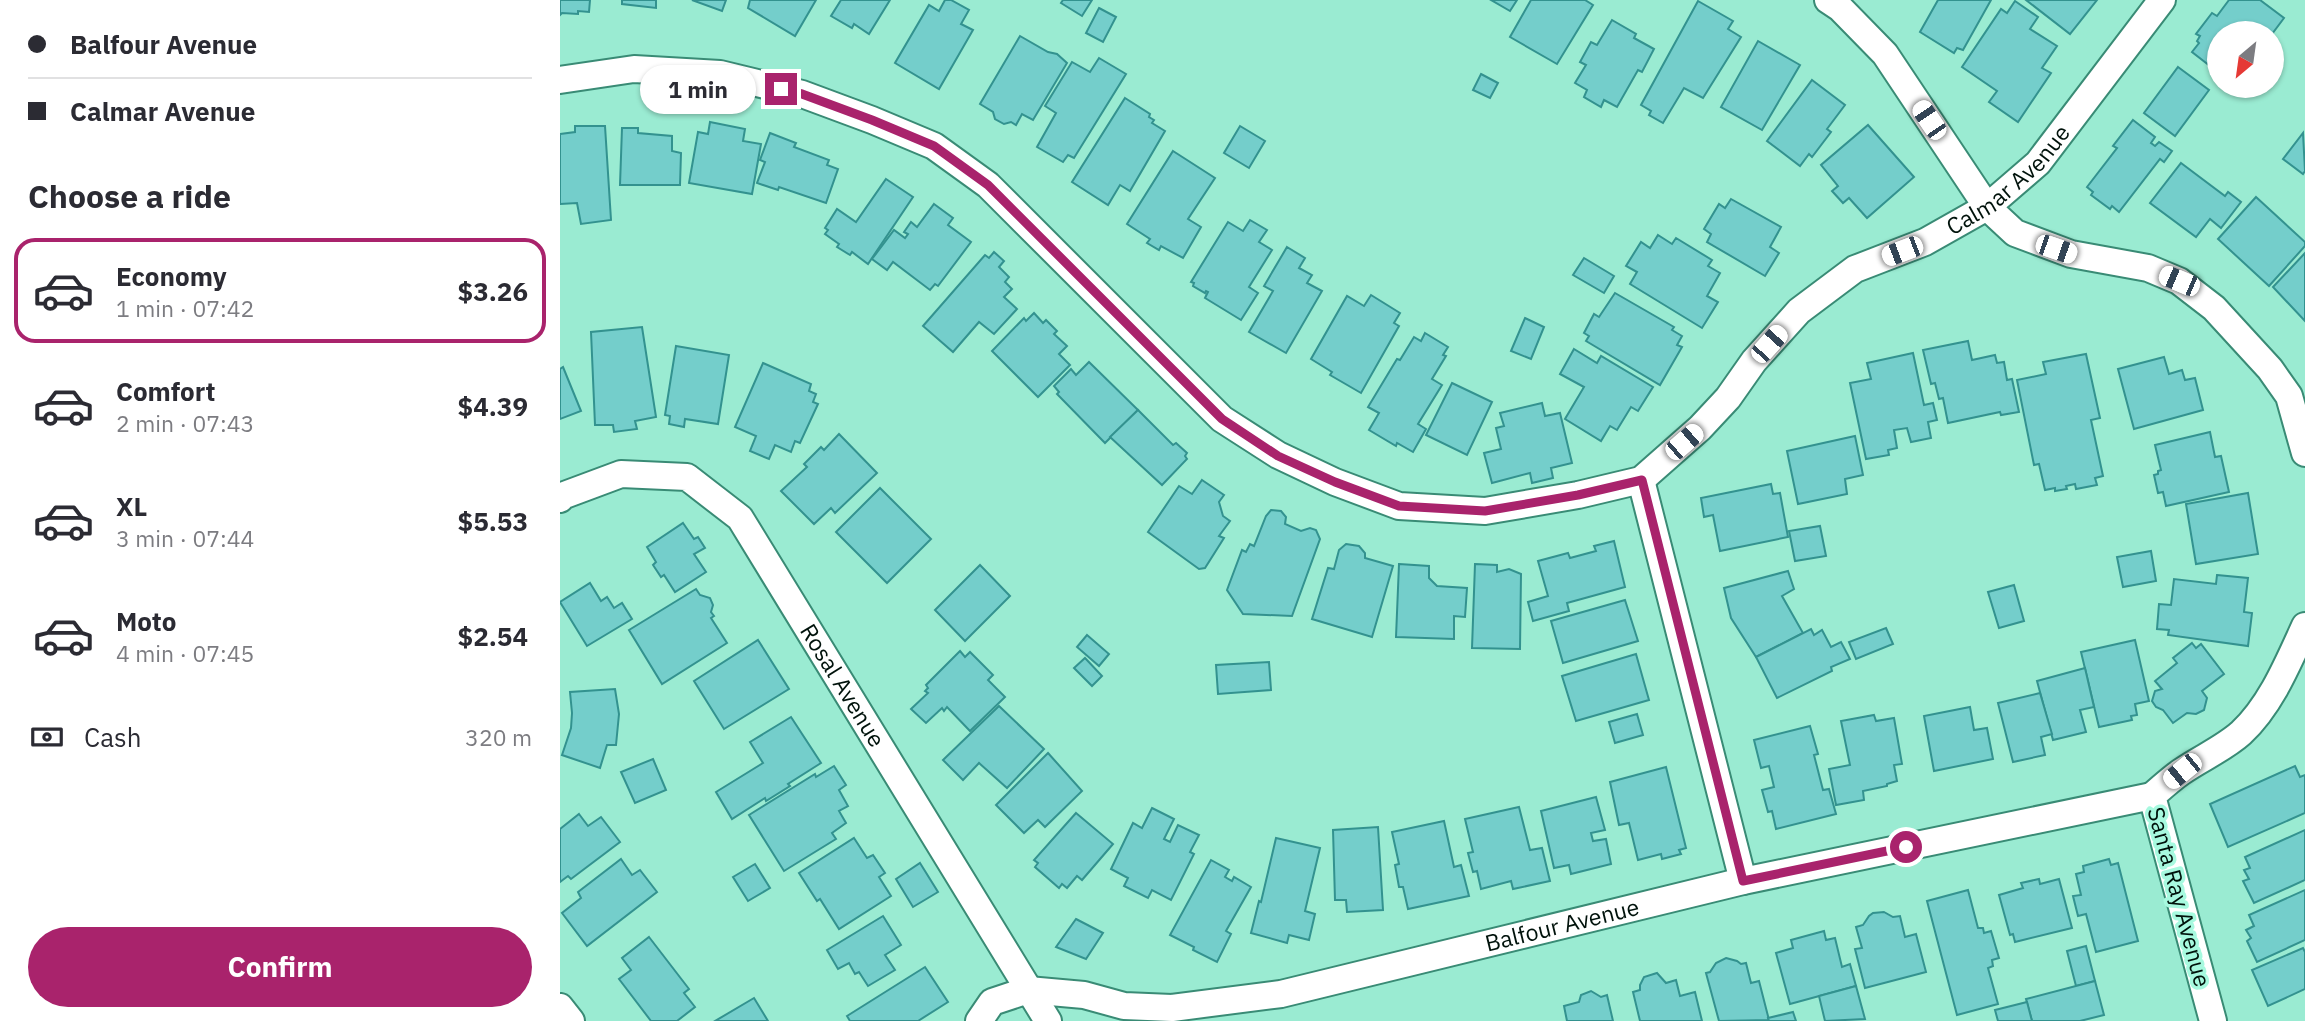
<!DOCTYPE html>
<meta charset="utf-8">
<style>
body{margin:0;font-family:"IBM Plex Sans",sans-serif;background:#f7f7f7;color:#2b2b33;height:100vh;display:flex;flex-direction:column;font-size:26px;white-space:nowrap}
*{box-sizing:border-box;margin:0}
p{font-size:23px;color:#7c7c81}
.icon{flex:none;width:38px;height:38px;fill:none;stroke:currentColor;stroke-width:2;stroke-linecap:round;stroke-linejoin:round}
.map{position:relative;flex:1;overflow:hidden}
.sheet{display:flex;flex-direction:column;background:#fff;width:560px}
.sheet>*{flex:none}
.guide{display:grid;align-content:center;height:154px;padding:0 28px;background:#fff}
.needle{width:46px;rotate:209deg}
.tools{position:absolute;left:1647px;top:21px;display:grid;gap:14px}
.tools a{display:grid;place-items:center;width:77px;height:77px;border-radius:50%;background:#fff;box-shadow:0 2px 5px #0004;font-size:35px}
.end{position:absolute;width:32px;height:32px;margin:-16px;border:9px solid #a9236c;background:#fff;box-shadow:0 0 0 4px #fff}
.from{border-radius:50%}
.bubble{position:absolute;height:49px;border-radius:24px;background:#fff;box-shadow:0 2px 5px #0004;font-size:23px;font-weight:800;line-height:49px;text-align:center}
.car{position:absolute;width:21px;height:42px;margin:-21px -10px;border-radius:9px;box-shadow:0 0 5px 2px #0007;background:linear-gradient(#fff 24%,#345 0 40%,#fff 0 76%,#345 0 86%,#fff 0)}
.guide b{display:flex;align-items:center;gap:24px;height:66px;font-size:26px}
.guide b+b{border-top:2px solid #e1e1e2}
.guide i{width:18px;height:18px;background:#2b2b33}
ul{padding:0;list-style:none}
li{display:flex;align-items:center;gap:21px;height:105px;margin:0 14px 10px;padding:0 14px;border:4px solid transparent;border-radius:21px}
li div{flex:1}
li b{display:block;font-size:26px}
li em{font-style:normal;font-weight:800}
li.active{border-color:#a9236c}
li>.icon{width:63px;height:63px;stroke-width:1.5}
h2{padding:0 28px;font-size:32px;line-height:84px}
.pay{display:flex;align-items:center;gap:18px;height:77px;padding:0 28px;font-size:26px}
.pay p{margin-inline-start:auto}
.cta{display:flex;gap:14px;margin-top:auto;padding:14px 28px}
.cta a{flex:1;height:80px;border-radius:42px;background:#a9236c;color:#fff;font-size:28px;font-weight:800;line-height:80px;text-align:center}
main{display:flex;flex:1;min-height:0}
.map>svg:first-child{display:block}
.building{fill:#74cecb;stroke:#33928f;stroke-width:2}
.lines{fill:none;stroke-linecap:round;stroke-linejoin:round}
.street-casing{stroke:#398b75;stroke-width:30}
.street{stroke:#fff;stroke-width:26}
.route{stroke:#a9236c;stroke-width:9}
.labels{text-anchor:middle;stroke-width:7;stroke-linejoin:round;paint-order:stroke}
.street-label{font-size:23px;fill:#00120b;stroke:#a7f9df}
</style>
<main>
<section class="sheet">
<div class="guide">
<b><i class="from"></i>Balfour Avenue</b>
<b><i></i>Calmar Avenue</b>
</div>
<h2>Choose a ride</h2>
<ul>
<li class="active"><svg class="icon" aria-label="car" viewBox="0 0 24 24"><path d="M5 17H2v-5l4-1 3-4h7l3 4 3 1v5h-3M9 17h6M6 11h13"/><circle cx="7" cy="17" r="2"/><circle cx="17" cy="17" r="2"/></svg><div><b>Economy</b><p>1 min · 07:42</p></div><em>$3.26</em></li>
<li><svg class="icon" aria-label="car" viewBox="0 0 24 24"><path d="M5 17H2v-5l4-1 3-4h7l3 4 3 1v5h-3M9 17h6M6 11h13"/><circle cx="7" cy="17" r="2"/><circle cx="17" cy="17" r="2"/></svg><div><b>Comfort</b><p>2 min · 07:43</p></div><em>$4.39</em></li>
<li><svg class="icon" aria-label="car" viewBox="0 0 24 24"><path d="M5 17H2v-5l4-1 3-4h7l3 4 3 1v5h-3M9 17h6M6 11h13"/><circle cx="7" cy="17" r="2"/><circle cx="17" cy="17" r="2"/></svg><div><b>XL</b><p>3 min · 07:44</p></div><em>$5.53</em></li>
<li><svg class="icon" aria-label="car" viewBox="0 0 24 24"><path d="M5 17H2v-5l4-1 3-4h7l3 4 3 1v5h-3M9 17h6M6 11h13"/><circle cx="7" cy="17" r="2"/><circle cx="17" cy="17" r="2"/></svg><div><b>Moto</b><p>4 min · 07:45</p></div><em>$2.54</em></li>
</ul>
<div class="pay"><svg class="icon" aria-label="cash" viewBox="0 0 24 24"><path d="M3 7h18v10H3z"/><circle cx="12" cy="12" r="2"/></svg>Cash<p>320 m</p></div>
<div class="cta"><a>Confirm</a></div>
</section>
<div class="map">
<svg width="1745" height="1021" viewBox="0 0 1745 1021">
<rect width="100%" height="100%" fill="#9aebd2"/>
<g class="building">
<polygon points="0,0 30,0 29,12 18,11 18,14 2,13 0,15"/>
<polygon points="62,0 96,0 96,8 62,4"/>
<polygon points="132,0 166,0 162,11"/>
<polygon points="190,0 256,0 235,36 188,8"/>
<polygon points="281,0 330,0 309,34 294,24 292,28 271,16"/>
<polygon points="385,0 391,0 409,10 401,24 413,30 379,89 335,63 369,5 379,11"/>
<polygon points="503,0 532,0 522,16 501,3"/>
<polygon points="931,0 957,0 950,11"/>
<polygon points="971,0 1025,0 1033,5 997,64 950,37"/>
<polygon points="1378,0 1431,0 1403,50 1397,48 1394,53 1360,32"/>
<polygon points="1466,0 1537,0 1510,34"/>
<polygon points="1669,0 1700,0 1724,18 1712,34 1659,33 1659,73 1632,52 1639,43 1637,41 1640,36 1636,34 1652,13 1657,16"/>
<polygon points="1138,1 1173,21 1168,29 1181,37 1143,98 1124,88 1103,123 1089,115 1091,111 1081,105"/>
<polygon points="1455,1 1478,17 1470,29 1497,46 1482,68 1491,73 1458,122 1429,102 1437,91 1402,67 1441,9 1447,13"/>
<polygon points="539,8 556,17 543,42 526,33"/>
<polygon points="1052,20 1076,34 1074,38 1094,49 1082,72 1078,70 1057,107 1044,100 1041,107 1024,97 1027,90 1015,83 1026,65 1020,62 1031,42 1037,45"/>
<polygon points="460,36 488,52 497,54 507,63 473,120 462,114 456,125 451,122 444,124 435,119 433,112 420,104"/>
<polygon points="1198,41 1240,65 1202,130 1161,107"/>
<polygon points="539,58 566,74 514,158 508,155 503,162 477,147 496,113 485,106 512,62 530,72"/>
<polygon points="1618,67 1649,90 1615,136 1584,113"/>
<polygon points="921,74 938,83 930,98 913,90"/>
<polygon points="1252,80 1285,105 1267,129 1271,132 1252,157 1249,154 1240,166 1207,141"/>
<polygon points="565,98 590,114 589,117 594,120 592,123 605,131 570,191 560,185 548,205 512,182"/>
<polygon points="1573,120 1595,137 1591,143 1595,146 1599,142 1612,151 1604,162 1600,159 1559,212 1552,206 1550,209 1531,195 1533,192 1527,187 1557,148 1553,146"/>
<polygon points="150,122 185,129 183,141 201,144 192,194 129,183 138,132 148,134"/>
<polygon points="1308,125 1354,177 1307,218 1289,198 1283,203 1272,191 1278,186 1261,165"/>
<polygon points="15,126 45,126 51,220 21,224 17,203 0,204 0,134 15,132"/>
<polygon points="680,126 705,141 689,168 664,153"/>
<polygon points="62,128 78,128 78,133 112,136 112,151 121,153 120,185 60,185"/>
<polygon points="210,133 236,143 234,147 269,160 267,165 278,169 266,203 219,187 218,190 197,183 205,162 200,160"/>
<polygon points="1743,133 1745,171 1743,174 1723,159"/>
<polygon points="613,151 655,178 628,219 641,227 623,258 601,246 599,250 587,243 590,239 567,224"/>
<polygon points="1621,163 1665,196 1668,192 1681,202 1661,228 1650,219 1636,237 1590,203"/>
<polygon points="326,179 353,197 308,264 292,252 290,255 277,247 279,244 265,234 268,230 265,228 277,209 296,222"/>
<polygon points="1696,197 1745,242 1745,246 1709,286 1658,239"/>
<polygon points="1171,199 1221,227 1210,247 1219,253 1205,276 1147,242 1151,234 1144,229 1159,204 1165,208"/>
<polygon points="374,204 393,218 388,225 411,242 378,286 375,284 370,290 333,262 327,270 312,259 334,230 345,238 348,234 344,232 351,222 357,227"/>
<polygon points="690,220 707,230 699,242 712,250 689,287 698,293 681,320 645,298 648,292 646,291 645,293 633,286 634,283 631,282 668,222 683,231"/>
<polygon points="1098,235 1112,244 1116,238 1152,260 1148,266 1160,273 1147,296 1158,302 1142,328 1070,284 1077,272 1066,266 1081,242 1090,248"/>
<polygon points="727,247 745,258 739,268 752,275 747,283 762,291 726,353 689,332 713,291 704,286"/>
<polygon points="434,252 444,261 439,267 449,277 445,282 452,289 444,297 457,309 434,334 419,322 393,352 363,326 425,255 429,258"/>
<polygon points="1745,253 1745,321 1713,287"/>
<polygon points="1024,258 1054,276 1044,293 1013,275"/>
<polygon points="1055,293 1114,327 1112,330 1122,336 1117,345 1122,347 1100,385 1026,341 1029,336 1024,333 1034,314 1039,317"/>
<polygon points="811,295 840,313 834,323 839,326 801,393 770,375 772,372 751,359 787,296 804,306"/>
<polygon points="474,313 483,323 486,320 497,331 494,334 507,346 499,354 510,365 478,397 432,351 464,318 466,321"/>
<polygon points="965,318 984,327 971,359 951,351"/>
<polygon points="82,327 96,417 75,421 77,429 54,432 53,425 35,425 31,332"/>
<polygon points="865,333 888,347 883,355 886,356 872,379 882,385 858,424 866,429 853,452 837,443 836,446 809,430 819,413 808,407 837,359 840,360 854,337 861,341"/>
<polygon points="1408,341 1412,360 1435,355 1437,363 1444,362 1447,380 1452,379 1459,412 1441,415 1440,412 1388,423 1383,398 1379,399 1375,383 1371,384 1363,350"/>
<polygon points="116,346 169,355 158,424 125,419 124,427 109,424 110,416 105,415"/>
<polygon points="1014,349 1037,363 1041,356 1093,387 1078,411 1071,407 1057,430 1050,426 1041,441 1005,419 1024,387 1000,374"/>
<polygon points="1353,353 1364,405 1373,403 1377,420 1368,422 1371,438 1351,442 1347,428 1334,430 1337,448 1328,450 1329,455 1306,459 1290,383 1311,379 1307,363"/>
<polygon points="1526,354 1540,418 1531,420 1543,476 1535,478 1537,485 1516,489 1515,484 1506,486 1507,489 1495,491 1495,488 1485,490 1479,464 1474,465 1457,380 1486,374 1483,362"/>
<polygon points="1604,357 1609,374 1622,370 1625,380 1635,378 1643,410 1574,429 1558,369"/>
<polygon points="529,362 578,410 545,443 497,394 499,392 494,386 511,369 516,375"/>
<polygon points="203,363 251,384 249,391 256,394 253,402 258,404 240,443 235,441 231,452 215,445 209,459 190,451 196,436 175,427"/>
<polygon points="3,367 21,411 0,419 0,369"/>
<polygon points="892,383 932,402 907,455 866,435"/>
<polygon points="982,403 985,416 1000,413 1012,463 991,468 993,478 972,483 970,473 932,483 924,453 941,449 936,428 944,426 940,413"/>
<polygon points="578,410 613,445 616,443 627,453 625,456 627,459 602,485 550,437"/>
<polygon points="1650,432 1655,457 1661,456 1669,492 1606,506 1603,492 1598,493 1594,475 1598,474 1598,471 1601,470 1595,445"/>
<polygon points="279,434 317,473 275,513 271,508 254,524 221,491 247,467 244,464 261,447 264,450"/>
<polygon points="1295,436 1303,475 1285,479 1287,494 1238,504 1227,451"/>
<polygon points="642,480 664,495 659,502 663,516 670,521 659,536 664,538 645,568 639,569 588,532 619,486 632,494"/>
<polygon points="1211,484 1213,494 1220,493 1228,537 1160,551 1153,515 1144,517 1141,498"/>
<polygon points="320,488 371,539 327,583 276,532"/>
<polygon points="1688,493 1698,554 1636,564 1626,504"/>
<polygon points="711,510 721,511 726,517 725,524 741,531 750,528 756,530 760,539 732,616 683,614 667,590 682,550 686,552 690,544 694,546 706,516"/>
<polygon points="123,523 134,539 138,537 145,548 134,554 146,572 115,592 104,575 101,577 93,565 96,562 87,547"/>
<polygon points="1260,526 1266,556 1235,561 1229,531"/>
<polygon points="1054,541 1065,587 1007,603 1009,611 973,621 968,602 988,596 978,561 1008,553 1010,558 1036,551 1034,546"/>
<polygon points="786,544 799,546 805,553 805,558 833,566 812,637 752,619 768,568 774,569 779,550"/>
<polygon points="1591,551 1596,581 1563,587 1557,557"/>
<polygon points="839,564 869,566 869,578 877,586 907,588 905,617 894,616 894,639 836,637"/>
<polygon points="915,564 937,565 937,572 949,569 961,574 960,649 912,648"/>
<polygon points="420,565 450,596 405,641 375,610"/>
<polygon points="1228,571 1234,589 1222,596 1243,633 1196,657 1171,618 1164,588"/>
<polygon points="1657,575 1688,578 1684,612 1692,613 1688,646 1608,635 1609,630 1597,629 1599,604 1611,605 1614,579 1656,584"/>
<polygon points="30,583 41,601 47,597 54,608 62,603 72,619 27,646 0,602"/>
<polygon points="1454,585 1464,621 1439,628 1428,592"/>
<polygon points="136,589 140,595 150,598 153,605 151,612 154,616 151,618 167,643 102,684 69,630"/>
<polygon points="1065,600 1078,641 1003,663 991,621"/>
<polygon points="1326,628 1333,644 1296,659 1289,642"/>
<polygon points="1251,629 1254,635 1262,630 1271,647 1281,642 1290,659 1271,667 1272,671 1217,698 1196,657"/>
<polygon points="527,635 549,654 539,666 517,647"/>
<polygon points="198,640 229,689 164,729 134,681"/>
<polygon points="1575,640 1589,701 1575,704 1577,715 1571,716 1572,720 1539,727 1521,652"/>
<polygon points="1632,643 1636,648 1641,644 1664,674 1642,691 1647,698 1644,710 1636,714 1627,713 1613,723 1603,710 1596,707 1592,701 1595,691 1602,689 1595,681 1617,663 1613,658"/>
<polygon points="400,651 405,657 410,652 433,675 428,680 445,697 410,731 387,707 384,711 382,708 366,723 351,709 368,693 365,691 368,688 366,685"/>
<polygon points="1076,654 1089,700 1016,721 1002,676"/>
<polygon points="525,658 542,676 532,686 514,668"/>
<polygon points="709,662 711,690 658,694 656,665"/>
<polygon points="1525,668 1534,707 1520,710 1526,732 1493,740 1477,681"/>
<polygon points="55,689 59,714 56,745 47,745 40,768 2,755 11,728 12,713 10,692"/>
<polygon points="1480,693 1492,734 1481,737 1485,755 1453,762 1438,703"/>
<polygon points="439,706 484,749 447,788 419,763 403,780 383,760"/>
<polygon points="1410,707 1414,730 1427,728 1433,759 1374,771 1364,716"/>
<polygon points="1077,714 1083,735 1055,743 1049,722"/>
<polygon points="1314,715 1316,721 1334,718 1342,764 1334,765 1337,781 1327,784 1327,786 1303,791 1304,800 1276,805 1269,769 1290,765 1281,721"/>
<polygon points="231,717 261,763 228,784 230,786 206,801 205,798 172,819 156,792 203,763 190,742"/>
<polygon points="1250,726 1258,754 1254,755 1263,790 1269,789 1276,814 1216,829 1212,811 1208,812 1202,790 1214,787 1209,766 1201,768 1194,740"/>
<polygon points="488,753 522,791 485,827 478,820 464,833 436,805"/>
<polygon points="93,759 106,790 75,803 61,772"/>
<polygon points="274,766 286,785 279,790 288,806 279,811 286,823 272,833 276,839 224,871 189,815 255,774 256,777"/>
<polygon points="1735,766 1740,777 1745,775 1745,813 1668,847 1650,804"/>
<polygon points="1106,767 1126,848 1119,850 1121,854 1102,859 1101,854 1078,860 1069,823 1059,825 1050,782"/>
<polygon points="1036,797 1045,830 1031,833 1033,841 1046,839 1051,864 1011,874 1009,865 994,868 981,811"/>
<polygon points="959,807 970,850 982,848 990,881 953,889 951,881 921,889 917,871 913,872 908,853 913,852 905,819"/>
<polygon points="592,808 614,819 604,839 610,842 618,825 639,835 630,852 634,854 611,900 592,890 588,898 564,886 568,878 551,869 573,823 582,828"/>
<polygon points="516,813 553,844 522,880 517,876 507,888 502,884 499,888 475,867 478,863 474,860"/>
<polygon points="19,814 28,826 41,817 60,842 11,879 8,876 0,882 0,829"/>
<polygon points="884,821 894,867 901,865 909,896 848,909 843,887 839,887 835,865 839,864 832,832"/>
<polygon points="818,827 823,910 787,912 786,900 775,900 773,830"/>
<polygon points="1745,830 1745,880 1694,903 1683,881 1689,879 1684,870 1690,868 1685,857"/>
<polygon points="294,838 307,858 313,855 325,873 319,877 331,896 279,929 260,899 257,901 239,873"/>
<polygon points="716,838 760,848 745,911 755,914 749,940 729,935 727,943 691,933 699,901 701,902"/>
<polygon points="61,859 72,875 80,870 97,892 27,946 2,913 21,898 18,892"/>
<polygon points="1549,859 1551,865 1558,863 1578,941 1536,952 1526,914 1518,916 1513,896 1521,895 1516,874 1524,872 1523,866"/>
<polygon points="651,860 669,870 665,877 672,881 674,877 691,887 666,931 671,934 657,962 633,950 634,947 610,935"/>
<polygon points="360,863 378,892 353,907 336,879"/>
<polygon points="195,864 210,888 188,901 173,877"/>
<polygon points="1479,879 1480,884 1499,879 1512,928 1455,942 1453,934 1450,935 1439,895 1463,888 1461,883"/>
<polygon points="1408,890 1418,928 1423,928 1424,933 1431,931 1439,958 1432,960 1433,966 1428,968 1438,1004 1397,1015 1367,901"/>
<polygon points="1745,890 1745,940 1697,962 1687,941 1691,938 1686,930 1694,926 1689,915"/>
<polygon points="1324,912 1333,917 1340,916 1345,937 1356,934 1366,972 1305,988 1295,949 1302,948 1296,927 1303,925 1309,916 1313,913"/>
<polygon points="323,916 341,945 325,955 335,970 308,986 299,972 295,974 289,963 278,969 267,950"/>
<polygon points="516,919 543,933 526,959 496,947"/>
<polygon points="1264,931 1266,940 1275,938 1282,967 1290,964 1296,986 1230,1004 1216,953 1233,948 1231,940"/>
<polygon points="89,937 129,989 124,993 135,1007 117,1021 91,1021 59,979 71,970 62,958"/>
<polygon points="1526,946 1535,981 1516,986 1507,951"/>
<polygon points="1743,948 1745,952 1745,989 1708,1006 1692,970"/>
<polygon points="1166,958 1177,961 1181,964 1186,963 1191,983 1199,981 1209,1020 1159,1021 1146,973 1150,972 1156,963"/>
<polygon points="365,967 388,1002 358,1021 290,1021 287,1016"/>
<polygon points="1097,973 1106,983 1116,980 1120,996 1135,992 1142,1021 1080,1021 1073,992 1080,990 1080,985 1084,977"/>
<polygon points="1535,981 1544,1015 1520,1021 1472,1021 1466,999"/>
<polygon points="1296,986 1305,1019 1265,1021 1259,996"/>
<polygon points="1031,991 1041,997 1047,995 1053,1021 1007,1021 1004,1006 1019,1002 1021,995"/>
<polygon points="194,998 208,1021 155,1021"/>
<polygon points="1467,1002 1472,1021 1438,1021 1435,1010"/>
<polygon points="1233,1012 1236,1021 1209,1021 1208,1018"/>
</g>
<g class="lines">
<defs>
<g id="street">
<polyline points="1268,0 1280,8 1325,54 1427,207 1455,233 1511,254 1588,268 1619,281 1654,308 1710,369 1729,396 1745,453"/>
<path id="s1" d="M0,80L74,69L160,74L242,94L312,120L374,146L428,185L662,419L718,455L775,482L839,506L925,511L1018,495L1081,480L1140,428L1168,398L1194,361L1239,311L1295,269L1365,242L1427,207L1478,163L1602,0"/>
<polyline points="1081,480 1183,881"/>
<path id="s2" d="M0,499L2,496L61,474L127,477L180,518L488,1021"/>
<polyline points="0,1007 11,1021"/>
<path id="s3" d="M419,1021L432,1002L468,990L524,995L564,1006L612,1008L721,994L1183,881L1592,796"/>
<path d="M1653,1021L1592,796C1601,788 1611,779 1621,772C1641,758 1663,749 1681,733C1711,705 1728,663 1745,626"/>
</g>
</defs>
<use href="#street" class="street-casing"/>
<use href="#street" class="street"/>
</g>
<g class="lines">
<polyline class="route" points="221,89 242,94 312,120 374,146 428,185 662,419 718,456 775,482 839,506 925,511 1018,495 1082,480 1183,881 1346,847"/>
</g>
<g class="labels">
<g class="street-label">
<text dy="8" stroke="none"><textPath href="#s1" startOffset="1710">Calmar Avenue</textPath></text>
<text dy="8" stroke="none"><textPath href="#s2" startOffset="396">Rosal Avenue</textPath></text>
<text transform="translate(1619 897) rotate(75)" y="8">Santa Ray Avenue</text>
<text dy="8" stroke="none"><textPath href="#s3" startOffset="606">Balfour Avenue</textPath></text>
</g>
</g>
</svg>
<div class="tools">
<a><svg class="needle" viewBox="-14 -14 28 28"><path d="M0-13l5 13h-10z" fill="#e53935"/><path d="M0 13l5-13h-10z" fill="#7c7c81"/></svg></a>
</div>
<i class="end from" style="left:1346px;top:847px"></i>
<i class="end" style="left:221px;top:89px"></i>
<div class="bubble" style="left:80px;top:65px;width:116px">1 min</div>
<i class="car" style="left:1369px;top:120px;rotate:326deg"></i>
<i class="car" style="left:1496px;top:249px;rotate:109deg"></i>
<i class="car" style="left:1342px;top:251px;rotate:249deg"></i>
<i class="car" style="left:1619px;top:281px;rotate:293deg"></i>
<i class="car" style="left:1209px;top:344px;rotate:42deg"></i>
<i class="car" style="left:1124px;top:442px;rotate:49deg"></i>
<i class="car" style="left:1622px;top:771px;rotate:231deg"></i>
</div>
</main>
